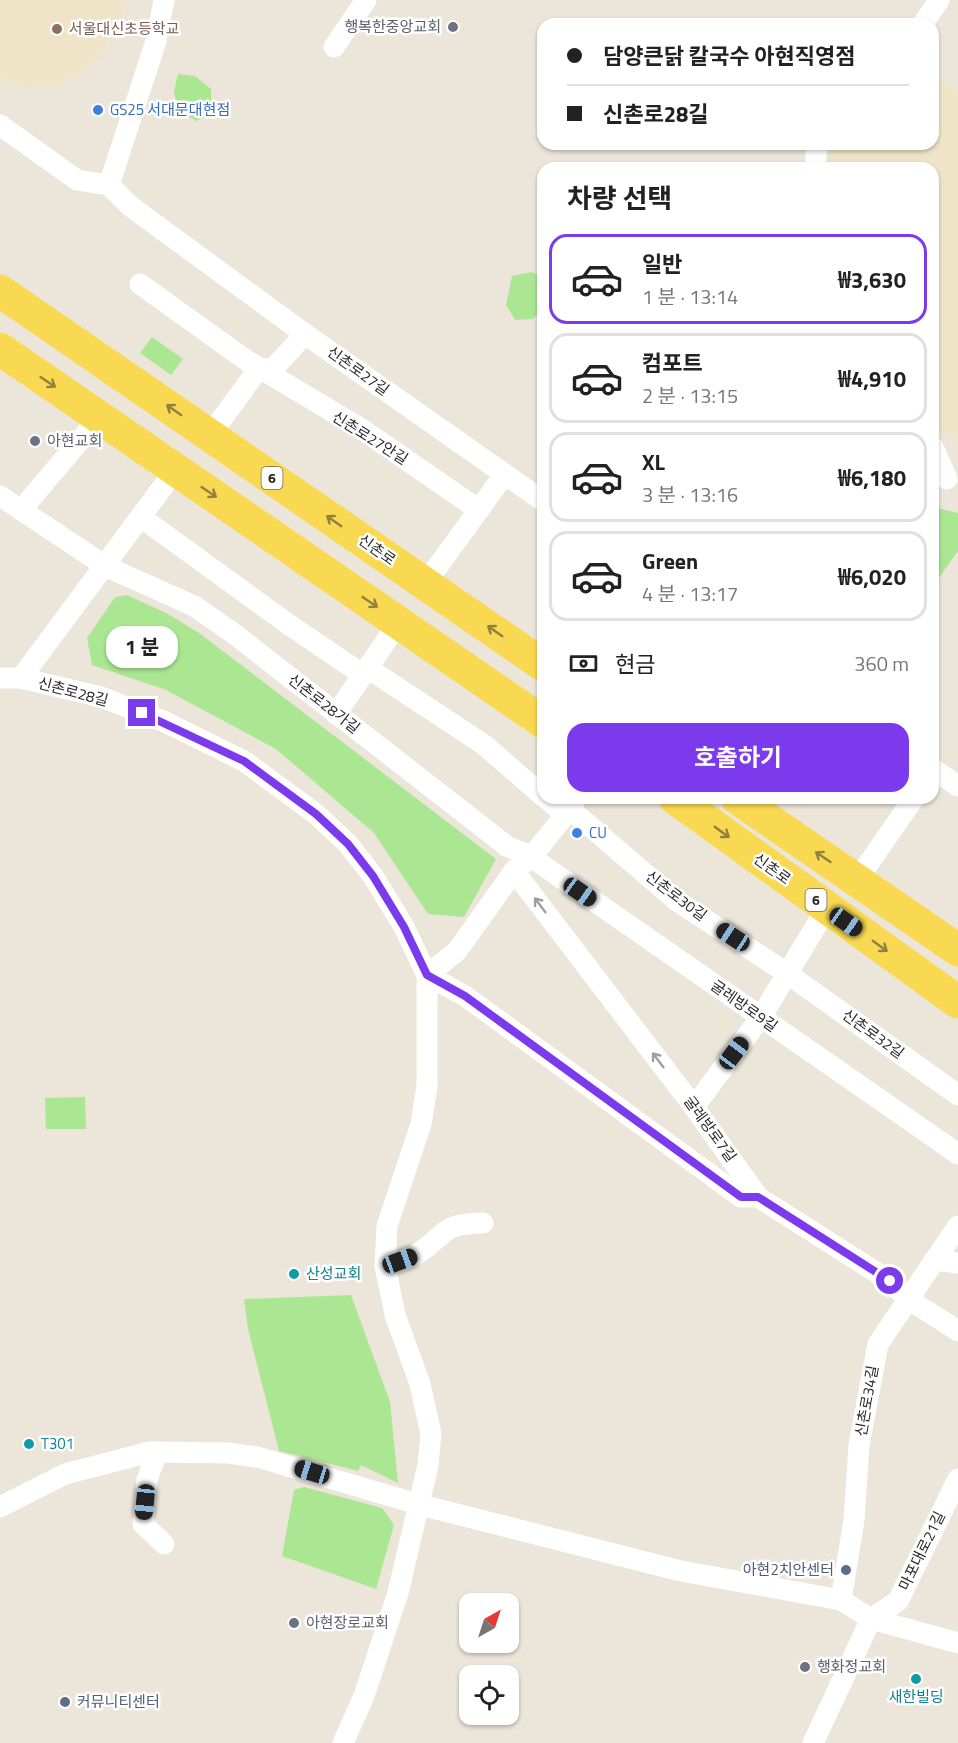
<!DOCTYPE html>
<html lang="ko">
<meta charset="utf-8">
<style>
body{margin:0;font-family:"Titillium Web","Noto Sans KR",sans-serif;background:#f6f6f6;color:#222;height:100vh;display:flex;flex-direction:column;font-size:22px;white-space:nowrap}
*{box-sizing:border-box;margin:0}
p{font-size:20px;color:#767676}
.icon{flex:none;width:33px;height:33px;fill:none;stroke:currentColor;stroke-width:2;stroke-linecap:round;stroke-linejoin:round}
.map{position:relative;flex:1;overflow:hidden}
.drawer{position:absolute;left:537px;top:162px;width:402px;height:642px;display:flex;flex-direction:column;background:#fff;border-radius:18px;box-shadow:0 2px 4px #0004}
.drawer>*{flex:none}
.hud{position:absolute;left:537px;top:18px;width:402px;height:132px;border-radius:18px;box-shadow:0 2px 4px #0004;display:grid;align-content:center;height:132px;padding:0 30px;background:#fff}
.needle{width:39px;rotate:39deg}
.tools{position:absolute;left:459px;top:1593px;display:grid;gap:12px}
.tools a{display:grid;place-items:center;width:60px;height:60px;border-radius:12px;background:#fff;box-shadow:0 2px 4px #0004;font-size:30px}
.end{position:absolute;width:27px;height:27px;margin:-14px;border:8px solid #7c3aed;background:#fff;box-shadow:0 0 0 3px #fff}
.from{border-radius:50%}
.bubble{position:absolute;height:42px;border-radius:18px;background:#fff;box-shadow:0 2px 4px #0004;font-size:20px;font-weight:700;line-height:42px;text-align:center}
.car{position:absolute;width:18px;height:36px;margin:-18px -9px;border-radius:8px;box-shadow:0 0 4px 2px #0007;background:linear-gradient(#222 24%,#8ab4d8 0 40%,#222 0 76%,#8ab4d8 0 86%,#222 0)}
.hud b{display:flex;align-items:center;gap:21px;height:57px;font-size:22px}
.hud b+b{border-top:2px solid #e0e0e0}
.hud i{width:15px;height:15px;background:#222}
ul{padding:0;list-style:none}
li{display:flex;align-items:center;gap:18px;height:90px;margin:0 12px 9px;padding:0 18px;border:3px solid #e0e0e0;border-radius:18px}
li div{flex:1}
li b{display:block;font-size:22px}
li em{font-style:normal;font-weight:700}
li.current{border-color:#7c3aed}
li>.icon{width:54px;height:54px;stroke-width:1.5}
h2{padding:0 30px;font-size:27px;line-height:72px}
.pay{display:flex;align-items:center;gap:15px;height:66px;padding:0 30px;font-size:22px}
.pay p{margin-inline-start:auto}
.action{display:flex;gap:12px;margin-top:auto;padding:12px 30px}
.action a{flex:1;height:69px;border-radius:18px;background:#7c3aed;color:#fff;font-size:24px;font-weight:700;line-height:69px;text-align:center}
.map>svg:first-child{display:block}
.education{fill:#efe4c7}
.green{fill:#abe792}
.lines{fill:none;stroke-linecap:round;stroke-linejoin:round}
.street{stroke:#fff;stroke-width:21}
.primary{stroke:#f9d951;stroke-width:33}
.oneway{stroke:#91813d}
.oneway2{stroke:#9f9f9f}
.route{stroke:#7c3aed;stroke-width:8}
.worship-dot{fill:#6b7280;stroke:#fff;stroke-width:2}
.education-dot{fill:#8d6e63;stroke:#fff;stroke-width:2}
.shop-dot{fill:#3f7fe0;stroke:#fff;stroke-width:2}
.culture-dot{fill:#0f9aa8;stroke:#fff;stroke-width:2}
.service-dot{fill:#5c6f8a;stroke:#fff;stroke-width:2}
.labels{text-anchor:middle;stroke-width:5;stroke-linejoin:round;paint-order:stroke}
.shield{fill:#fff;stroke:#696969;stroke-width:1.5}
.shield-label{font-size:14px;font-weight:bold;fill:#292929}
.worship-label{font-size:15px;fill:#5b616d;stroke:#fff;text-anchor:start}
.education-label{font-size:15px;fill:#785e54;stroke:#fff;text-anchor:start}
.shop-label{font-size:15px;fill:#366cbe;stroke:#fff;text-anchor:start}
.street-label{font-size:15px;fill:#292929;stroke:#fff}
.culture-label{font-size:15px;fill:#0d838f;stroke:#fff;text-anchor:start}
.service-label{font-size:15px;fill:#4e5e75;stroke:#fff;text-anchor:end}
</style>
<div class="map">
<svg width="958" height="1743" viewBox="0 0 958 1743">
<rect width="100%" height="100%" fill="#ece5d9"/>
<g class="education">
<polygon points="0,0 127,0 100,58 63,84 22,89 0,78"/>
<polygon points="933,78 958,89 958,441 933,424 933,168 828,168 831,144 933,144"/>
</g>
<g class="green">
<polygon points="178,74 195,76 211,89 212,115 196,121 178,110 174,92"/>
<polygon points="531,272 543,277 543,308 533,319 515,320 506,305 512,276"/>
<polygon points="152,337 183,359 171,375 140,353"/>
<polygon points="933,507 958,513 958,551 933,586"/>
<polygon points="127,595 168,614 199,633 496,859 464,917 428,914 374,833 276,749 166,690 92,665 87,638 115,597"/>
<polygon points="85,1097 86,1129 46,1129 45,1098"/>
<polygon points="351,1295 390,1402 398,1483 361,1465 358,1471 279,1451 248,1329 244,1299"/>
<polygon points="304,1487 382,1508 394,1525 376,1589 282,1556 294,1490"/>
</g>
<g class="lines">
<g class="street">
<polyline points="923,24 939,0"/>
<polyline points="334,47 366,0"/>
<polyline points="0,125 77,180 109,185"/>
<polyline points="815,168 817,144"/>
<polyline points="109,185 130,206 305,334 543,501"/>
<polyline points="109,185 156,41 164,0"/>
<polyline points="140,284 246,360 360,428 479,510"/>
<polyline points="210,435 259,368 272,370 305,334"/>
<polyline points="933,447 947,479"/>
<polyline points="176,469 21,678 101,697 163,721 244,761 316,814 348,844 373,876 404,927 427,975 427,1086 421,1124 387,1226 385,1266 395,1315 420,1384 431,1434 428,1465 398,1593 364,1696 343,1743"/>
<polyline points="0,496 107,567 194,606 233,633 508,847 532,856 538,862 958,1154"/>
<polyline points="21,510 100,417"/>
<polyline points="142,518 288,624 359,672 369,669 483,744 543,796"/>
<polyline points="425,584 504,475"/>
<polyline points="0,678 21,678"/>
<polyline points="336,714 399,622"/>
<polyline points="933,769 958,786"/>
<polyline points="546,798 560,810 571,810 677,901 788,974 958,1095"/>
<polyline points="514,871 694,1107 758,1197 890,1281 908,1299 958,1331"/>
<polyline points="857,880 914,798"/>
<polyline points="427,975 465,996 741,1197 758,1197"/>
<polyline points="427,975 457,951 514,871 532,856 574,804"/>
<polyline points="694,1107 761,1017 827,908"/>
<polyline points="934,1260 958,1263"/>
<path d="M385,1266C395,1263 407,1260 417,1254C449,1234 438,1224 483,1223"/>
<polyline points="157,1452 147,1480 143,1524 164,1544"/>
<polyline points="0,1507 65,1474 150,1452 228,1453 257,1457 421,1505 681,1571 841,1600 871,1619 958,1643"/>
<polyline points="841,1600 854,1520 859,1445 878,1344 958,1226"/>
<polyline points="813,1743 871,1619 898,1601 958,1479"/>
</g>
<g class="primary">
<polyline points="0,291 543,665"/>
<polyline points="0,349 543,722"/>
<polyline points="675,798 958,1002"/>
<polyline points="737,798 958,950"/>
</g>
</g>
<defs><path id="oneway-shaft" d="M-6 0H5M1.5-3L5.5 0L1.5 3" fill="none" stroke-width="1.6" stroke-linecap="round" stroke-linejoin="round" transform="scale(1.5)"/></defs>
<g class="oneway">
<use href="#oneway-shaft" transform="translate(48 382) rotate(34)"/>
<use href="#oneway-shaft" transform="translate(174 410) rotate(-145)"/>
<use href="#oneway-shaft" transform="translate(209 492) rotate(34)"/>
<use href="#oneway-shaft" transform="translate(334 521) rotate(-145)"/>
<use href="#oneway-shaft" transform="translate(370 602) rotate(34)"/>
<use href="#oneway-shaft" transform="translate(495 631) rotate(-145)"/>
<use href="#oneway-shaft" transform="translate(722 832) rotate(36)"/>
<use href="#oneway-shaft" transform="translate(823 857) rotate(-146)"/>
<use href="#oneway-shaft" transform="translate(880 946) rotate(36)"/>
</g>
<g class="oneway2">
<use href="#oneway-shaft" transform="translate(540 905) rotate(-127)"/>
<use href="#oneway-shaft" transform="translate(658 1060) rotate(-127)"/>
</g>
<g class="lines">
<polyline class="route" points="142,713 244,761 316,814 348,844 373,876 404,927 427,975 465,996 741,1197 758,1197 890,1281"/>
</g>
<g class="worship-dot">
<circle cx="453" cy="27" r="6"/>
<circle cx="35" cy="441" r="6"/>
<circle cx="294" cy="1623" r="6"/>
<circle cx="805" cy="1667" r="6"/>
</g>
<circle class="education-dot" cx="57" cy="29" r="6"/>
<g class="shop-dot">
<circle cx="98" cy="110" r="6"/>
<circle cx="577" cy="833" r="6"/>
</g>
<g class="culture-dot">
<circle cx="294" cy="1274" r="6"/>
<circle cx="29" cy="1444" r="6"/>
<circle cx="916" cy="1679" r="6"/>
</g>
<g class="service-dot">
<circle cx="846" cy="1570" r="6"/>
<circle cx="65" cy="1702" r="6"/>
</g>
<g class="labels">
<g class="shield">
<rect x="261.5" y="467" width="21" height="22" rx="4.5"/>
<rect x="805.5" y="889" width="21" height="22" rx="4.5"/>
</g>
<g class="shield-label">
<text x="272" y="483">6</text>
<text x="816" y="905">6</text>
</g>
<g class="worship-label">
<text x="441" y="32" text-anchor="end">행복한중앙교회</text>
<text x="47" y="446">아현교회</text>
<text x="306" y="1628">아현장로교회</text>
<text x="817" y="1672">행화정교회</text>
</g>
<g class="education-label">
<text x="69" y="34">서울대신초등학교</text>
</g>
<g class="shop-label">
<text x="110" y="115">GS25 서대문대현점</text>
<text x="589" y="838">CU</text>
</g>
<g class="street-label">
<text transform="translate(358 371) rotate(36)" y="5">신촌로27길</text>
<text transform="translate(370 438) rotate(32)" y="5">신촌로27안길</text>
<text transform="translate(377 550) rotate(35)" y="5">신촌로</text>
<text transform="translate(73 692) rotate(15)" y="5">신촌로28길</text>
<text transform="translate(324 704) rotate(38)" y="5">신촌로28가길</text>
<text transform="translate(772 869) rotate(36)" y="5">신촌로</text>
<text transform="translate(676 896) rotate(37)" y="5">신촌로30길</text>
<text transform="translate(744 1006) rotate(35)" y="5">굴레방로9길</text>
<text transform="translate(873 1034) rotate(36)" y="5">신촌로32길</text>
<text transform="translate(710 1129) rotate(54)" y="5">굴레방로7길</text>
<text transform="translate(867 1401) rotate(-80)" y="5">신촌로34길</text>
<text transform="translate(922 1551) rotate(-64)" y="5">마포대로21길</text>
</g>
<g class="culture-label">
<text x="306" y="1279">산성교회</text>
<text x="41" y="1449">T301</text>
<text x="916" y="1702" text-anchor="middle">새한빌딩</text>
</g>
<g class="service-label">
<text x="834" y="1575">아현2치안센터</text>
<text x="77" y="1707" text-anchor="start">커뮤니티센터</text>
</g>
</g>
</svg>
<div class="tools">
<a><svg class="needle" viewBox="-14 -14 28 28"><path d="M0-13l5 13h-10z" fill="#e53935"/><path d="M0 13l5-13h-10z" fill="#767676"/></svg></a>
<a><svg class="icon" aria-label="locate" viewBox="0 0 24 24"><circle cx="12" cy="12" r="6"/><path d="M12 2v4M12 18v4M2 12h4M18 12h4"/></svg></a>
</div>
<i class="end from" style="left:890px;top:1281px"></i>
<i class="end" style="left:142px;top:713px"></i>
<div class="bubble" style="left:106px;top:626px;width:72px">1 분</div>
<i class="car" style="left:580px;top:892px;rotate:125deg"></i>
<i class="car" style="left:846px;top:922px;rotate:125deg"></i>
<i class="car" style="left:733px;top:937px;rotate:303deg"></i>
<i class="car" style="left:734px;top:1053px;rotate:37deg"></i>
<i class="car" style="left:400px;top:1261px;rotate:70deg"></i>
<i class="car" style="left:312px;top:1472px;rotate:287deg"></i>
<i class="car" style="left:145px;top:1502px;rotate:186deg"></i>
<div class="hud">
<b><i class="from"></i>담양큰닭 칼국수 아현직영점</b>
<b><i></i>신촌로28길</b>
</div>
<section class="drawer">
<h2>차량 선택</h2>
<ul>
<li class="current"><svg class="icon" aria-label="car" viewBox="0 0 24 24"><path d="M5 17H2v-5l4-1 3-4h7l3 4 3 1v5h-3M9 17h6M6 11h13"/><circle cx="7" cy="17" r="2"/><circle cx="17" cy="17" r="2"/></svg><div><b>일반</b><p>1 분 · 13:14</p></div><em>₩3,630</em></li>
<li><svg class="icon" aria-label="car" viewBox="0 0 24 24"><path d="M5 17H2v-5l4-1 3-4h7l3 4 3 1v5h-3M9 17h6M6 11h13"/><circle cx="7" cy="17" r="2"/><circle cx="17" cy="17" r="2"/></svg><div><b>컴포트</b><p>2 분 · 13:15</p></div><em>₩4,910</em></li>
<li><svg class="icon" aria-label="car" viewBox="0 0 24 24"><path d="M5 17H2v-5l4-1 3-4h7l3 4 3 1v5h-3M9 17h6M6 11h13"/><circle cx="7" cy="17" r="2"/><circle cx="17" cy="17" r="2"/></svg><div><b>XL</b><p>3 분 · 13:16</p></div><em>₩6,180</em></li>
<li><svg class="icon" aria-label="car" viewBox="0 0 24 24"><path d="M5 17H2v-5l4-1 3-4h7l3 4 3 1v5h-3M9 17h6M6 11h13"/><circle cx="7" cy="17" r="2"/><circle cx="17" cy="17" r="2"/></svg><div><b>Green</b><p>4 분 · 13:17</p></div><em>₩6,020</em></li>
</ul>
<div class="pay"><svg class="icon" aria-label="cash" viewBox="0 0 24 24"><path d="M3 7h18v10H3z"/><circle cx="12" cy="12" r="2"/></svg>현금<p>360 m</p></div>
<div class="action"><a>호출하기</a></div>
</section>
</div>
